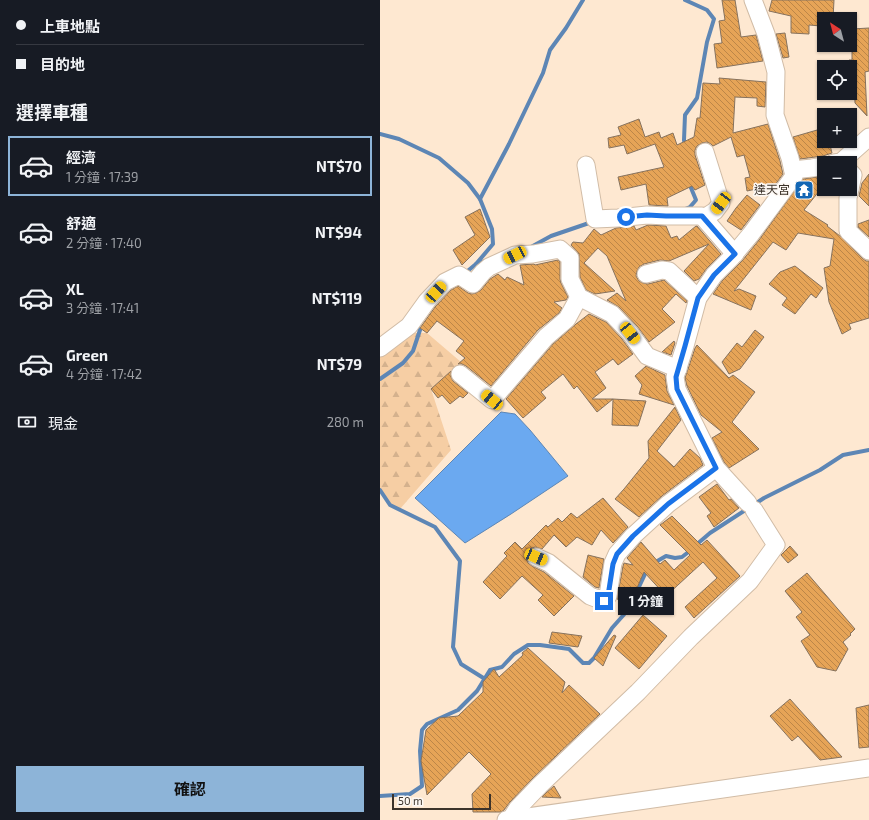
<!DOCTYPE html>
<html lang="zh-TW">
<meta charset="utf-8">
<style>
body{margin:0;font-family:"Exo 2","Noto Sans TC",sans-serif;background:#20242c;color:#f1f3f6;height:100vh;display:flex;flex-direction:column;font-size:15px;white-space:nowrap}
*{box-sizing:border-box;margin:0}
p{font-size:13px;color:#9ea1a6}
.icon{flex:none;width:22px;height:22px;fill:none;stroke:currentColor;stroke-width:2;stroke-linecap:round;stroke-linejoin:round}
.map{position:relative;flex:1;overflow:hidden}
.sheet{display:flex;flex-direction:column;background:#171b24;width:380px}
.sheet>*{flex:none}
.banner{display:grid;align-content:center;height:88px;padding:0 16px;background:#171b24}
.needle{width:26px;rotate:324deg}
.fabs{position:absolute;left:437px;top:12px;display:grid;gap:8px}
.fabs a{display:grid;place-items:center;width:40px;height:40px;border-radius:0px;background:#171b24;box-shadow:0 1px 3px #0004;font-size:20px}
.scale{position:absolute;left:12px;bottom:10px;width:99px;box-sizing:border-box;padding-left:4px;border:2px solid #3c332a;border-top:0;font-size:11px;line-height:14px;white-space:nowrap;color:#3c332a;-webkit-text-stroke:3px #fdf8f4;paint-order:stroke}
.end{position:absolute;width:18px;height:18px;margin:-9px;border:5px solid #1a73e8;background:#fff;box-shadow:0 0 0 2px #fff}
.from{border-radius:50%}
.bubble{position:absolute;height:28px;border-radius:0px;background:#171b24;box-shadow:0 1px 3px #0004;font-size:13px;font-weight:700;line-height:28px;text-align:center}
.car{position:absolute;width:12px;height:24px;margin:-12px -6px;border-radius:5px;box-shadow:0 0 3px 1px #0007;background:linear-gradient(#f5c518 24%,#345 0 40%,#f5c518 0 76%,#345 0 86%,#f5c518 0)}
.banner b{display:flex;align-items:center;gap:14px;height:38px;font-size:15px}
.banner b+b{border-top:1px solid #363941}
.banner i{width:10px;height:10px;background:#f1f3f6}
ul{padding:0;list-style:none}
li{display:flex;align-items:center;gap:12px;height:60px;margin:0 8px 6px;padding:0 8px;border:2px solid transparent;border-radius:0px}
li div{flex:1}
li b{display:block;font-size:15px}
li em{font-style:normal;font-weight:700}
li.active{border-color:#8db4d8}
li>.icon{width:36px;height:36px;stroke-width:1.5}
h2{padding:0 16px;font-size:18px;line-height:48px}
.pay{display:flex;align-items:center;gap:10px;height:44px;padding:0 16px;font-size:15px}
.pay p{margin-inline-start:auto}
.primary-button{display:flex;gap:8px;margin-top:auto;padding:8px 16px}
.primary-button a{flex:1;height:46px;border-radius:0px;background:#8db4d8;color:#111;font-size:16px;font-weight:700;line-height:46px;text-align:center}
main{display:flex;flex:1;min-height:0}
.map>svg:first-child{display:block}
.forest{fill:url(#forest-firs)}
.water{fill:#6ba9f0;stroke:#5d86b5}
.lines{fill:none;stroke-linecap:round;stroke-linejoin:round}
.stream{stroke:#5d86b5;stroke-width:4}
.building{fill:url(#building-back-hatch);stroke:#86725e}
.minor-casing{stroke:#d1bca6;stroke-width:19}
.minor{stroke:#fff;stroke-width:17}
.route{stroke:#1a73e8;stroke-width:5}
.labels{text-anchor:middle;stroke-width:3;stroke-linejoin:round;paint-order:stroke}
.poi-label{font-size:12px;fill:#3c332a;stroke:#fdf8f4;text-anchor:end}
</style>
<main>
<section class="sheet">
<div class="banner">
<b><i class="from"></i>上車地點</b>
<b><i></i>目的地</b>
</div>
<h2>選擇車種</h2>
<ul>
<li class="active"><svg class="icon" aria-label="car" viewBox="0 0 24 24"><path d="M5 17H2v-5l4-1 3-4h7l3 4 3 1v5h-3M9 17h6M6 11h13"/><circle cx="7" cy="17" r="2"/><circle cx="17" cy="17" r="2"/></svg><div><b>經濟</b><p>1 分鐘 · 17:39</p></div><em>NT$70</em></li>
<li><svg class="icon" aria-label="car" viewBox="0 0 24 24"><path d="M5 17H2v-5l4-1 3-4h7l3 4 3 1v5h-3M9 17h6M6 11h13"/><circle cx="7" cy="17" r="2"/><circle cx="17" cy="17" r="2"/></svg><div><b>舒適</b><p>2 分鐘 · 17:40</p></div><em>NT$94</em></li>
<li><svg class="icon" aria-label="car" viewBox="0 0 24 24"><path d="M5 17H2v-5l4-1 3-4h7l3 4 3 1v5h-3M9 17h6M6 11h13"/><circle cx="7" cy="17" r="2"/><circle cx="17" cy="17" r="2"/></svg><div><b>XL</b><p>3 分鐘 · 17:41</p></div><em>NT$119</em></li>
<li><svg class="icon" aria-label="car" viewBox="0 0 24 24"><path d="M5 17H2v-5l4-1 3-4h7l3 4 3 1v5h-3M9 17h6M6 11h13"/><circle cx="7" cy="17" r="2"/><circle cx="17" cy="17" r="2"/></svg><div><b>Green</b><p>4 分鐘 · 17:42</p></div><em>NT$79</em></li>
</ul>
<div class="pay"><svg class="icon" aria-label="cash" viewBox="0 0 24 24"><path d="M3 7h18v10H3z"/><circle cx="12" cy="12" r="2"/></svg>現金<p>280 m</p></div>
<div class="primary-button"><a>確認</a></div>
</section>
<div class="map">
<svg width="489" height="820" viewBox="0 0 489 820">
<defs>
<pattern id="forest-firs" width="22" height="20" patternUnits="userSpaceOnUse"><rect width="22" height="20" fill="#f6cea4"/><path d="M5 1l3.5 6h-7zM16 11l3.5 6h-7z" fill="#d4b18d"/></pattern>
<pattern id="building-back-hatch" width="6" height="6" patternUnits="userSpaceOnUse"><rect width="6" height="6" fill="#e6a457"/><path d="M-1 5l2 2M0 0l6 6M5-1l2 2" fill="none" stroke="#bc8648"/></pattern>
</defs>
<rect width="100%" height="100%" fill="#fee8d1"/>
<polygon class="forest" points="28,333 47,333 81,362 51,389 71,450 20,509 10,505 0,490 0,353"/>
<polygon class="water" points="121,412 135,414 150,430 188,476 131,514 85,543 35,498"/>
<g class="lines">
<g class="stream">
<polyline points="305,0 327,10 334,19 327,42 317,98 305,115 304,140 305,145"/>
<polyline points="0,134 19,139 59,158 88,183 100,199 112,229 113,244 96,264 84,274"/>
<polyline points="100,199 129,144 163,73 170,50 186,28 203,0"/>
<polyline points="305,209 310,207 316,200 309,183"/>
<polyline points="151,247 171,236 212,222"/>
<polyline points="96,264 105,261"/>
<polyline points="0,379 23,363 33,351 40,330 34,325"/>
<polyline points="0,490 10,505 55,527 80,561 73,647 81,664 105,679"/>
<polyline points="316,545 330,533 384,498 440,470 463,455 489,450"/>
<polyline points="274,563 286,556 295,558 302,557 311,550"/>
<polyline points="0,796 30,794 42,786 40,751 42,730 47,724 78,710 97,691 110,670 122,667 134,654 148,645 160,645 189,649 203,663 209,663 214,658 232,628 248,610 267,570"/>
</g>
</g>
<g class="building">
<polygon points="342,0 355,0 361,37 376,35 383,61 337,68 334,44 342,43 339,21 345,20"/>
<polygon points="392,0 454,0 453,19 444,19 444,20 441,20 441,26 429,25 429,34 411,33 411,16 389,11"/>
<polygon points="489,28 489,71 485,72 487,116 475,103 474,72 470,73 469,60 472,60 472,29"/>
<polygon points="405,33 409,57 403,58 396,34"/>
<polygon points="339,78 386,82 385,107 377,106 377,98 355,97 353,133 388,124 400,161 403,174 395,185 367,191 365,178 370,177 364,155 357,157 351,137 333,146 331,144 327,142 322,143 317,146 315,150 315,155 325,185 315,190 312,186 287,198 288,206 269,205 266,184 241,190 238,177 284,167 275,144 247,154 244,145 229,148 228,138 241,135 238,127 259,119 265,137 279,132 281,138 293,133 297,145 314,137 317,118 320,118 323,83 340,84"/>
<polygon points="444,128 444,141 449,141 452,153 443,156 420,159 413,137"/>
<polygon points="489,174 489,206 479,196 482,183"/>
<polygon points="444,176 444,185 424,210 448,225 447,226 460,236 482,258 486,261 489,261 489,318 469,324 471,329 462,334 449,302 444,268 450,266 454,239 418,233 406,250 393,242 354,291 359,289 376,296 371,310 333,294 342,281 362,261 379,240 423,179"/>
<polygon points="367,195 380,205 361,230 347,221 356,208"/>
<polygon points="100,209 110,237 82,265 73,250 95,235 85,217"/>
<polygon points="489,220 489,237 478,227 478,224"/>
<polygon points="268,225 286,226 291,238 297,236 299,240 316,226 317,226 341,254 327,268 319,279 314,281 304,271 329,244 289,261 280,260 264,264 259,267 257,271 256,276 259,281 263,283 268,284 284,280 307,301 306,303 296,294 282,309 295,322 269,342 257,326 239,307 227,300 237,293 246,301 227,256 218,248 204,263 235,291 215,294 206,290 200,277 199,254 191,245 193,242 203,243 214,229 221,235 236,228 254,226 256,230"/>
<polygon points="178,260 180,262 180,279 181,283 188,297 186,300 174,302 182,308 179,313 158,330 111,386 86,366 82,364 78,364 85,358 76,351 84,341 57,321 47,333 40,328 55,307 71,290 78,286 88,293 92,294 96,293 101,290 110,279 118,274 125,280 127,277 144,285 140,265 154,264 155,265"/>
<polygon points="415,266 443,288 436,298 431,294 415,314 402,305 407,298 389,284 400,272"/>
<polygon points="209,314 226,322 242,339 253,354 238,365 233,359 215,372 226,388 212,399 233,399 217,412 197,386 194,389 183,374 161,392 166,398 143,418 126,399 173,344 196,324"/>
<polygon points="375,330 384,337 360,369 349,374 342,362 357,343 362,347"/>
<polygon points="294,341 295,343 291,355 282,352"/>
<polygon points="317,345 349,378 353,375 375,392 352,422 379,449 349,468 344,462 332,438 342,432 321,415 307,386 305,378 315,348"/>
<polygon points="266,366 285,375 287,391 294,405 259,394 262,385 255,376"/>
<polygon points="71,371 71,377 73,381 88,393 83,398 80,396 70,404 62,395 58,398 51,389"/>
<polygon points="233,399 266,401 258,426 232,425"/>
<polygon points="295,407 301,420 277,451 294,467 310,449 320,458 323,465 282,496 259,517 235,499 244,489 269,458 268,441"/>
<polygon points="337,484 349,500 351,499 359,508 334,527 327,516 331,513 319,497"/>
<polygon points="223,498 248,527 233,543 221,530 212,545 197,537 186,547 174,535 162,549 155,547 150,549 147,553 146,558 148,563 152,566 164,572 194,596 174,616 158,600 163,595 142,576 120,599 103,582 127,556 124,553 135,542 142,549 166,525 168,527 178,518 182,522 191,513 197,518"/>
<polygon points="292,516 321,545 327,540 360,576 314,618 305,607 337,578 323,562 286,596 264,572 250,604 237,599 243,566 244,563 253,565 247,558 261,542 280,564 285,560 294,570 310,555 280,525"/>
<polygon points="410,546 418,555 408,563 401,555"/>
<polygon points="208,555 224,559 219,588 215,587 203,577"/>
<polygon points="427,573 475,629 470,634 471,635 463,642 468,649 456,671 437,667 421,641 430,635 416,617 422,612 405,591"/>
<polygon points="263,615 287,636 259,669 235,648"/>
<polygon points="172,632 202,636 198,647 169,643"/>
<polygon points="234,635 236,636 223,666 214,658"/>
<polygon points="148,648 185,682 182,693 189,685 220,714 153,778 130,802 124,810 121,812 93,812 92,794 111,774 89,752 47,795 41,761 46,730 59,718 78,716 103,692 103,682 114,669 119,677 143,655 142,653"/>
<polygon points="410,699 451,745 462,757 440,760 418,736 412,741 390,716"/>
<polygon points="489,705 489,747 479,748 476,708"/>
<polygon points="174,786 181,798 162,797 167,792"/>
</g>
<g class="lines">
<defs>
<g id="minor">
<polyline points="454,163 461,162 489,137"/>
<polyline points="206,165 215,219 238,218 267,215 286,216 322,216 355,254"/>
<polyline points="413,170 432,168 444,166"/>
<polyline points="470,172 473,175 470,189"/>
<polyline points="470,189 468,198 468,231 489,251"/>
<polyline points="324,218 335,211 341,203 325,152"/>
<polyline points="266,274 282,270 289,271 318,298"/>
<polyline points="0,348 29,326 47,301 65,282 79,275 93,284 103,272 109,267 135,255 153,254 180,249 190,258 190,279 199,297 232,314 250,333 267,356 298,369"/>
<polyline points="80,374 112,400 166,337 187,319 199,297"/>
<polyline points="368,503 336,468 297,389 295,377 305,346 318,298 334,275 351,258 371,234 414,176 410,158 395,115 396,72 386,34 373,0"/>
<polyline points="156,557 169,563 210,596 223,601 228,596 233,563 237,554 253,536 288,504 336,468"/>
<polyline points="126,820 489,768"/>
<polyline points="130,820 137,809 160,785 258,692 311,637 370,581 396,545 374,510"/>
</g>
</defs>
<use href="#minor" class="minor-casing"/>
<use href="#minor" class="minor"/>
</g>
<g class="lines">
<polyline class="route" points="224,601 228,596 233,564 237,554 253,536 288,504 336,468 297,389 296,377 305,346 318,298 334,275 355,254 322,216 286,216 267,215 246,217"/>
</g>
<defs>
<symbol id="temple-square" viewBox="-11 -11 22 22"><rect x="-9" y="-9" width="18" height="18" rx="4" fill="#1366b4" stroke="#fdf8f4"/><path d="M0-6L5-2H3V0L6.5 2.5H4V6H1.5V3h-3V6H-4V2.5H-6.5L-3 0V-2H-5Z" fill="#fff"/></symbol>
</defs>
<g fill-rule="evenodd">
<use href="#temple-square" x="413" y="179" width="22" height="22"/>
</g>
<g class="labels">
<g class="poi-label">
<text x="410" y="194">達天宮</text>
</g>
</g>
</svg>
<div class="fabs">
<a><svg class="needle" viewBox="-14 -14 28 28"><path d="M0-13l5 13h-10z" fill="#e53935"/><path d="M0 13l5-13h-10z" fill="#9ea1a6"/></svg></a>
<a><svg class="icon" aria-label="locate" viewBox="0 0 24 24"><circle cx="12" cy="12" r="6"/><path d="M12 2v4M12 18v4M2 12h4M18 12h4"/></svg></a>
<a>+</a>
<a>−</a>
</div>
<div class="scale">50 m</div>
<i class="end from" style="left:246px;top:217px"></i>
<i class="end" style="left:224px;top:601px"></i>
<div class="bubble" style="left:238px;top:587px;width:56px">1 分鐘</div>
<i class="car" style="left:341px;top:203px;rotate:217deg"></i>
<i class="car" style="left:135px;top:255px;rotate:244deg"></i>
<i class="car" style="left:56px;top:292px;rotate:42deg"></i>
<i class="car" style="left:250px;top:333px;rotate:142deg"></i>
<i class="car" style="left:112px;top:400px;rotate:309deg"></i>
<i class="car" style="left:156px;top:557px;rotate:113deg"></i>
</div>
</main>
